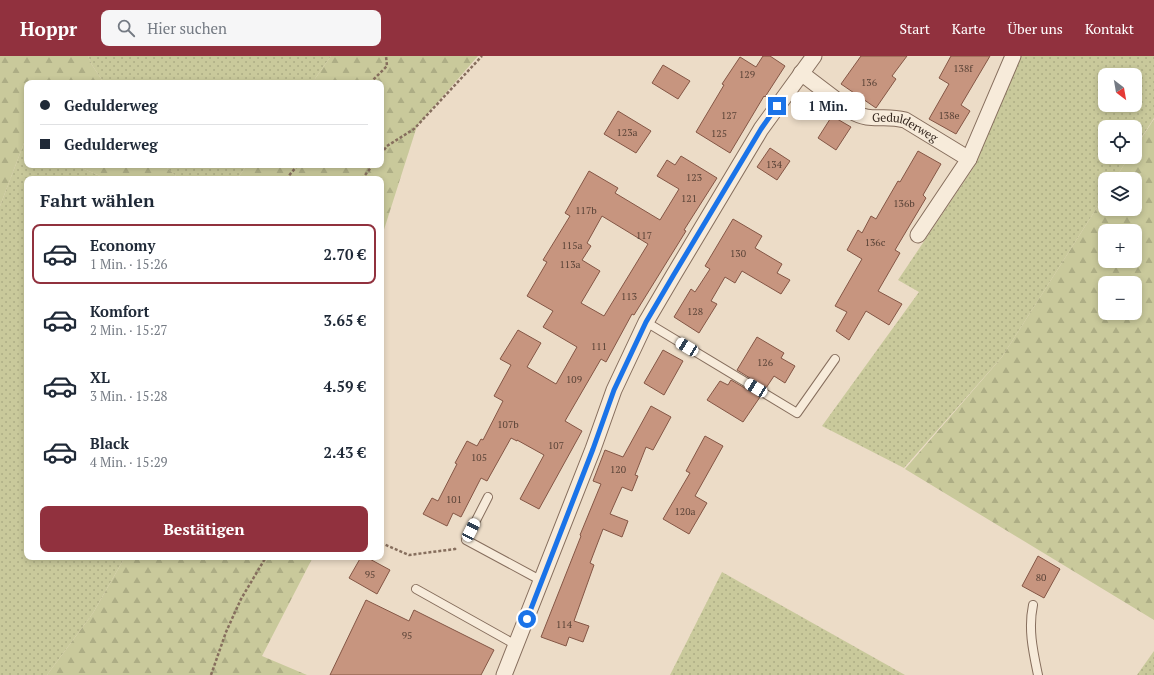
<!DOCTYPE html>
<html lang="de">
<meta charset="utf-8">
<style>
body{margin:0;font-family:"PT Serif",serif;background:#f6f6f7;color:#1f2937;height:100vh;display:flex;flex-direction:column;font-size:15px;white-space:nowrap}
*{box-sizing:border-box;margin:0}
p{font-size:13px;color:#747a83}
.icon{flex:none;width:22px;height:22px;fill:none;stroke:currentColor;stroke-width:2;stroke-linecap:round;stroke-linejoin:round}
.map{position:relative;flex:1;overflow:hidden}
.panel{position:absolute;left:24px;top:120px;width:360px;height:384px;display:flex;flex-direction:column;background:#fff;border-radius:8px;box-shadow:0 2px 6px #0003}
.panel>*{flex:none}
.top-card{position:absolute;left:24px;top:24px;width:360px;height:88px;border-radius:8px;box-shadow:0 2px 6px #0003;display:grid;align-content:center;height:88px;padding:0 16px;background:#fff}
.needle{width:26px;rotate:149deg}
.fabs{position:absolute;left:1098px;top:12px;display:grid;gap:8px}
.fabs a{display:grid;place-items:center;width:44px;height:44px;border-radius:8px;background:#fff;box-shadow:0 2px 6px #0003;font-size:20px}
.end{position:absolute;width:18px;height:18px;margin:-9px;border:5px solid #1a73e8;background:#fff;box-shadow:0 0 0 2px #fff}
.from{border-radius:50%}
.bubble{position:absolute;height:28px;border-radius:8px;background:#fff;box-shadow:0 2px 6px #0003;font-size:13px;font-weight:800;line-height:28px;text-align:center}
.car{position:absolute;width:12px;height:24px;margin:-12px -6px;border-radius:5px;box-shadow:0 0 3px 1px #0007;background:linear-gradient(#fff 24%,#345 0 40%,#fff 0 76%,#345 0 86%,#fff 0)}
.top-card b{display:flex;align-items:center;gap:14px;height:38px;font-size:15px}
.top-card b+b{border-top:1px solid #e0e1e3}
.top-card i{width:10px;height:10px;background:#1f2937}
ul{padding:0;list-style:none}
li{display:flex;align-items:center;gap:12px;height:60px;margin:0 8px 6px;padding:0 8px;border:2px solid transparent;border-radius:8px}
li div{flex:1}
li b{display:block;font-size:15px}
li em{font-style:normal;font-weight:800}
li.current{border-color:#91313e}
li>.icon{width:36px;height:36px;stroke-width:1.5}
h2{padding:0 16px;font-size:18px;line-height:48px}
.action{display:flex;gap:8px;margin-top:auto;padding:8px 16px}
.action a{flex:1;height:46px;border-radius:8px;background:#91313e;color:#fff;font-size:16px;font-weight:800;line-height:46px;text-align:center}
header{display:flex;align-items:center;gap:24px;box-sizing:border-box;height:56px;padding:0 20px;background:#91313e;color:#fff}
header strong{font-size:19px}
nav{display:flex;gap:22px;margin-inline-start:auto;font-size:14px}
.search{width:280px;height:36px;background:#f6f6f7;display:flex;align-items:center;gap:10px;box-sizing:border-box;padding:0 14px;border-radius:8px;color:#747a83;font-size:15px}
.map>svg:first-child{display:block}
.grass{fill:url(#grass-dots);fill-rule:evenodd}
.forest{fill:url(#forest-firs);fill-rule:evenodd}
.building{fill:#c7957f;stroke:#845645;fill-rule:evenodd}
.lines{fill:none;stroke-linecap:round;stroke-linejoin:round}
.service-casing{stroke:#866e5d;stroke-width:10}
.minor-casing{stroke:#866e5d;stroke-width:17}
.path{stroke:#866e5d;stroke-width:2.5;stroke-dasharray:3 2;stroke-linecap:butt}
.service{stroke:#f7ebda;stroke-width:8}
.minor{stroke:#f7ebda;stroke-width:15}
.route{stroke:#1a73e8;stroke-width:5}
.labels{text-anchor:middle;stroke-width:3;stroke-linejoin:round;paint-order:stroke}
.number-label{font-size:10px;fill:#5b4438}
.street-label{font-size:12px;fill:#372920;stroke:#f3e7d6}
</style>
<header>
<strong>Hoppr</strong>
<div class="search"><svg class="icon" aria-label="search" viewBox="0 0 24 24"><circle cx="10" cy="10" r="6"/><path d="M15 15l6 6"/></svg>Hier suchen</div>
<nav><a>Start</a><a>Karte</a><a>Über uns</a><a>Kontakt</a></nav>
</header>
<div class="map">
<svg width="1154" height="619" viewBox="0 0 1154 619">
<defs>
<pattern id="grass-dots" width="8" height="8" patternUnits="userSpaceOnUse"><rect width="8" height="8" fill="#c9c99b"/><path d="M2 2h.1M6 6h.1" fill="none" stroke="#adad85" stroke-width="1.8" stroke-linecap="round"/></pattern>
<pattern id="forest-firs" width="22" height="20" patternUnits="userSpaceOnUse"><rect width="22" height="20" fill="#c9c99b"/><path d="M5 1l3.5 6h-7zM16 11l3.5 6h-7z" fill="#adad85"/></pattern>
</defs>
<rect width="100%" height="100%" fill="#ecdcc7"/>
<g class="grass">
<polygon points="88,0 331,0 312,27 104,27 92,9"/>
<path d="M1018,0H1154V62L1135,92V71H1105V101H1129L1115,123H1105V139L1002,301L904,412L822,370L919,236L898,224L976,108ZM1105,19H1135V49H1105Z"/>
<polygon points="24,87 27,88 27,109 75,109 107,123 27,123 27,501 125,501 93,557 47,619 0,619 0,150"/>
<polygon points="164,109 247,109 237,123 179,123"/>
<polygon points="722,516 905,619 670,619"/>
<polygon points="1154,595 1154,619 1137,619"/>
</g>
<g class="forest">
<polygon points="0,0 88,0 92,9 104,27 27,27 27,88 24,87 0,150"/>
<polygon points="331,0 478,0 417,70 381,183 381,123 237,123 247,109 381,109 381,27 312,27"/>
<path d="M1154,63V564L905,413L1002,301L1105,139V153H1135V123H1115L1129,101H1135V92ZM1105,175H1135V205H1105ZM1105,227H1135V257H1105Z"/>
<polygon points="75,109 164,109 179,123 107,123"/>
<polygon points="125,501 313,501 262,600 307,619 47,619 93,557"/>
</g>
<g class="building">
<polygon points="763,0 770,0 785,10 765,41 764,40 730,97 696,76 724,29 722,28 740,1 756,11"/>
<polygon points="861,0 907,0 892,20 896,23 876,52 841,28"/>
<polygon points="951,0 990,0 961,49 970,55 956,78 929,63 949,28 939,22"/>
<polygon points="663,9 690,25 678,43 652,27"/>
<polygon points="618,55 651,75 636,97 604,78"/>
<polygon points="832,60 851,71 836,94 818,82"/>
<polygon points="770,92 790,105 777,124 757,111"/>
<polygon points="918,95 941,108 923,139 926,142 895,194 900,197 878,235 902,248 889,269 866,255 849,284 836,275 847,256 835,250 862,203 847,194 858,174 862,177 871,160 876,163 898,125 900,126"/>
<path d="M681,100L717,122L684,174L686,175L634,259L632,258L606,306L601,303L565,365L582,375L539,453L520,443L544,399L517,384V385L511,382L487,425L481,422L461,461L453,457L447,470L423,458L432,442L438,445L457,408L455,407L467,385L477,390L481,383L483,384L503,345L494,340L511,309L500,303L518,274L541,287L527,311L556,328L577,291L543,271L553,255L527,240L547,206L543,204L570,160L565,157L589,115L618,132L615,137L660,164L679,133L657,120L667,104L675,109ZM602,160L648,188L604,260L581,247L600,215L582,204L591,190L587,187Z"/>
<polygon points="733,163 762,180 755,192 782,208 777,217 790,224 781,238 742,215 735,227 725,221 711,245 717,248 699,277 674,261 691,233 695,236 710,213 705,210"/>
<polygon points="757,281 784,297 781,302 795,310 785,327 774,320 766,332 737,314"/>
<polygon points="663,294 683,305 664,339 644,327"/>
<polygon points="731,324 760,341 743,366 707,344 720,325 728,329"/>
<polygon points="651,350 671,361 653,394 646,391 635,419 638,420 632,435 622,431 610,458 628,465 622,481 603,473 590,507 594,509 574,565 589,570 583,586 569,581 566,590 541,581 581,480 580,479 601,428 593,425 605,394 623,401"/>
<polygon points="705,380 723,390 695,440 707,447 689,478 663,463 690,417 686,415"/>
<polygon points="1038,500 1060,513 1044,542 1022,530"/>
<polygon points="361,501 366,501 390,514 377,538 349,522"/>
<polygon points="366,544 409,565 414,554 494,594 481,619 330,619"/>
</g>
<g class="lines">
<defs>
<g id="service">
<polyline points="646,266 797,357 835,303"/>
<polyline points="488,441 466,484 542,525"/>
<polyline points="416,533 516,589"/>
<path d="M1033,549C1028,573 1033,595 1038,619"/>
</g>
<g id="minor">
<path id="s1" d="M801,17L851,55C871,67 883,58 905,64L969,103"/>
<polyline points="918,179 969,103 1013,0"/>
<polyline points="504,619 593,393 614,334 646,266 673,220 761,73 814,0"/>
</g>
</defs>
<use href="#service" class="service-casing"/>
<use href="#minor" class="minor-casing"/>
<g class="path">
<polyline points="370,27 387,10 386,0"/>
<polyline points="381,98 387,90 414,73 482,0"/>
<polyline points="286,123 298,109"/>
<polyline points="362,123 373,109"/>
<polyline points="381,487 409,499 455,493 457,491"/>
<polyline points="211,619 226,576 241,543 266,501"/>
</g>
<use href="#service" class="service"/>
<use href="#minor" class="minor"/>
</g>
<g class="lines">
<polyline class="route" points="527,563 593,393 614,334 646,266 673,220 761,73 777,50"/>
</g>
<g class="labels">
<g class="number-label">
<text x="963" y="16">138f</text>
<text x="747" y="22">129</text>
<text x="869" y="30">136</text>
<text x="729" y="63">127</text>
<text x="949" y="63">138e</text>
<text x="627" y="80">123a</text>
<text x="719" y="81">125</text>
<text x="774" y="112">134</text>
<text x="694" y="125">123</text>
<text x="689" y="146">121</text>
<text x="904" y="151">136b</text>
<text x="586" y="158">117b</text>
<text x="644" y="183">117</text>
<text x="875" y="190">136c</text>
<text x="572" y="193">115a</text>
<text x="738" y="201">130</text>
<text x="570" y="212">113a</text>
<text x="629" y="244">113</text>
<text x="695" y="259">128</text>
<text x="599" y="294">111</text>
<text x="765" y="310">126</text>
<text x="574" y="327">109</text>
<text x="508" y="372">107b</text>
<text x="556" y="393">107</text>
<text x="479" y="405">105</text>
<text x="618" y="417">120</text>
<text x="454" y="447">101</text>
<text x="685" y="459">120a</text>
<text x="370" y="522">95</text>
<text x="1041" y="525">80</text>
<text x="564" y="572">114</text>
<text x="407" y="583">95</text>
</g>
<g class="street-label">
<text dy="4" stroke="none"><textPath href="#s1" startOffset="120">Gedulderweg</textPath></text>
</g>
</g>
</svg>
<div class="fabs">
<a><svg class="needle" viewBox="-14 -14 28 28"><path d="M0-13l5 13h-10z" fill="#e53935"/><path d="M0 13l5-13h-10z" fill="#747a83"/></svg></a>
<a><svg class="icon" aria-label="locate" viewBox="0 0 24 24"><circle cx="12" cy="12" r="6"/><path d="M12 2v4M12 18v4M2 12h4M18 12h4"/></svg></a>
<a><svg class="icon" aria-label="layers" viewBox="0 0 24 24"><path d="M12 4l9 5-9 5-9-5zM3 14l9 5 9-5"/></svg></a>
<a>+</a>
<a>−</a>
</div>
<i class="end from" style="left:527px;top:563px"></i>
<i class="end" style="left:777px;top:50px"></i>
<div class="bubble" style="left:791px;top:36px;width:74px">1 Min.</div>
<i class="car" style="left:687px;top:291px;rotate:301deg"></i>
<i class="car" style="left:756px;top:332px;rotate:301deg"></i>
<i class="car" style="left:471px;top:474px;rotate:27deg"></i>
<div class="top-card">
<b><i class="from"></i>Gedulderweg</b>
<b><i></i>Gedulderweg</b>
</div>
<section class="panel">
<h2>Fahrt wählen</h2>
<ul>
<li class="current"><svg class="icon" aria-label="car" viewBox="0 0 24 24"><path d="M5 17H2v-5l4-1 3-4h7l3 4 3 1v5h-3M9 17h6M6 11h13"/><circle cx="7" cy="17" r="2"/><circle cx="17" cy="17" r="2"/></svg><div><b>Economy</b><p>1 Min. · 15:26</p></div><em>2.70 €</em></li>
<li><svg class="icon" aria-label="car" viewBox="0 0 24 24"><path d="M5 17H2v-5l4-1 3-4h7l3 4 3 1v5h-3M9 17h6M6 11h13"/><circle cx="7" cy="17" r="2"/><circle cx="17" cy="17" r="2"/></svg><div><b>Komfort</b><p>2 Min. · 15:27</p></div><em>3.65 €</em></li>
<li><svg class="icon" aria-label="car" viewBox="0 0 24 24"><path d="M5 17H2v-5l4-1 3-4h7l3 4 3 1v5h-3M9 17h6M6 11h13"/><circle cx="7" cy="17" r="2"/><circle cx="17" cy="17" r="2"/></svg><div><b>XL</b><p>3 Min. · 15:28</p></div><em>4.59 €</em></li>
<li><svg class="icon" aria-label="car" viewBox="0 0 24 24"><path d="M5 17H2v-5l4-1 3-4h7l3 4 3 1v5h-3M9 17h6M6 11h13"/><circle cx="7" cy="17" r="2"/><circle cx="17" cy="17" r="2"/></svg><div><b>Black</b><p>4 Min. · 15:29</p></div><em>2.43 €</em></li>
</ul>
<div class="action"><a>Bestätigen</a></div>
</section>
</div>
